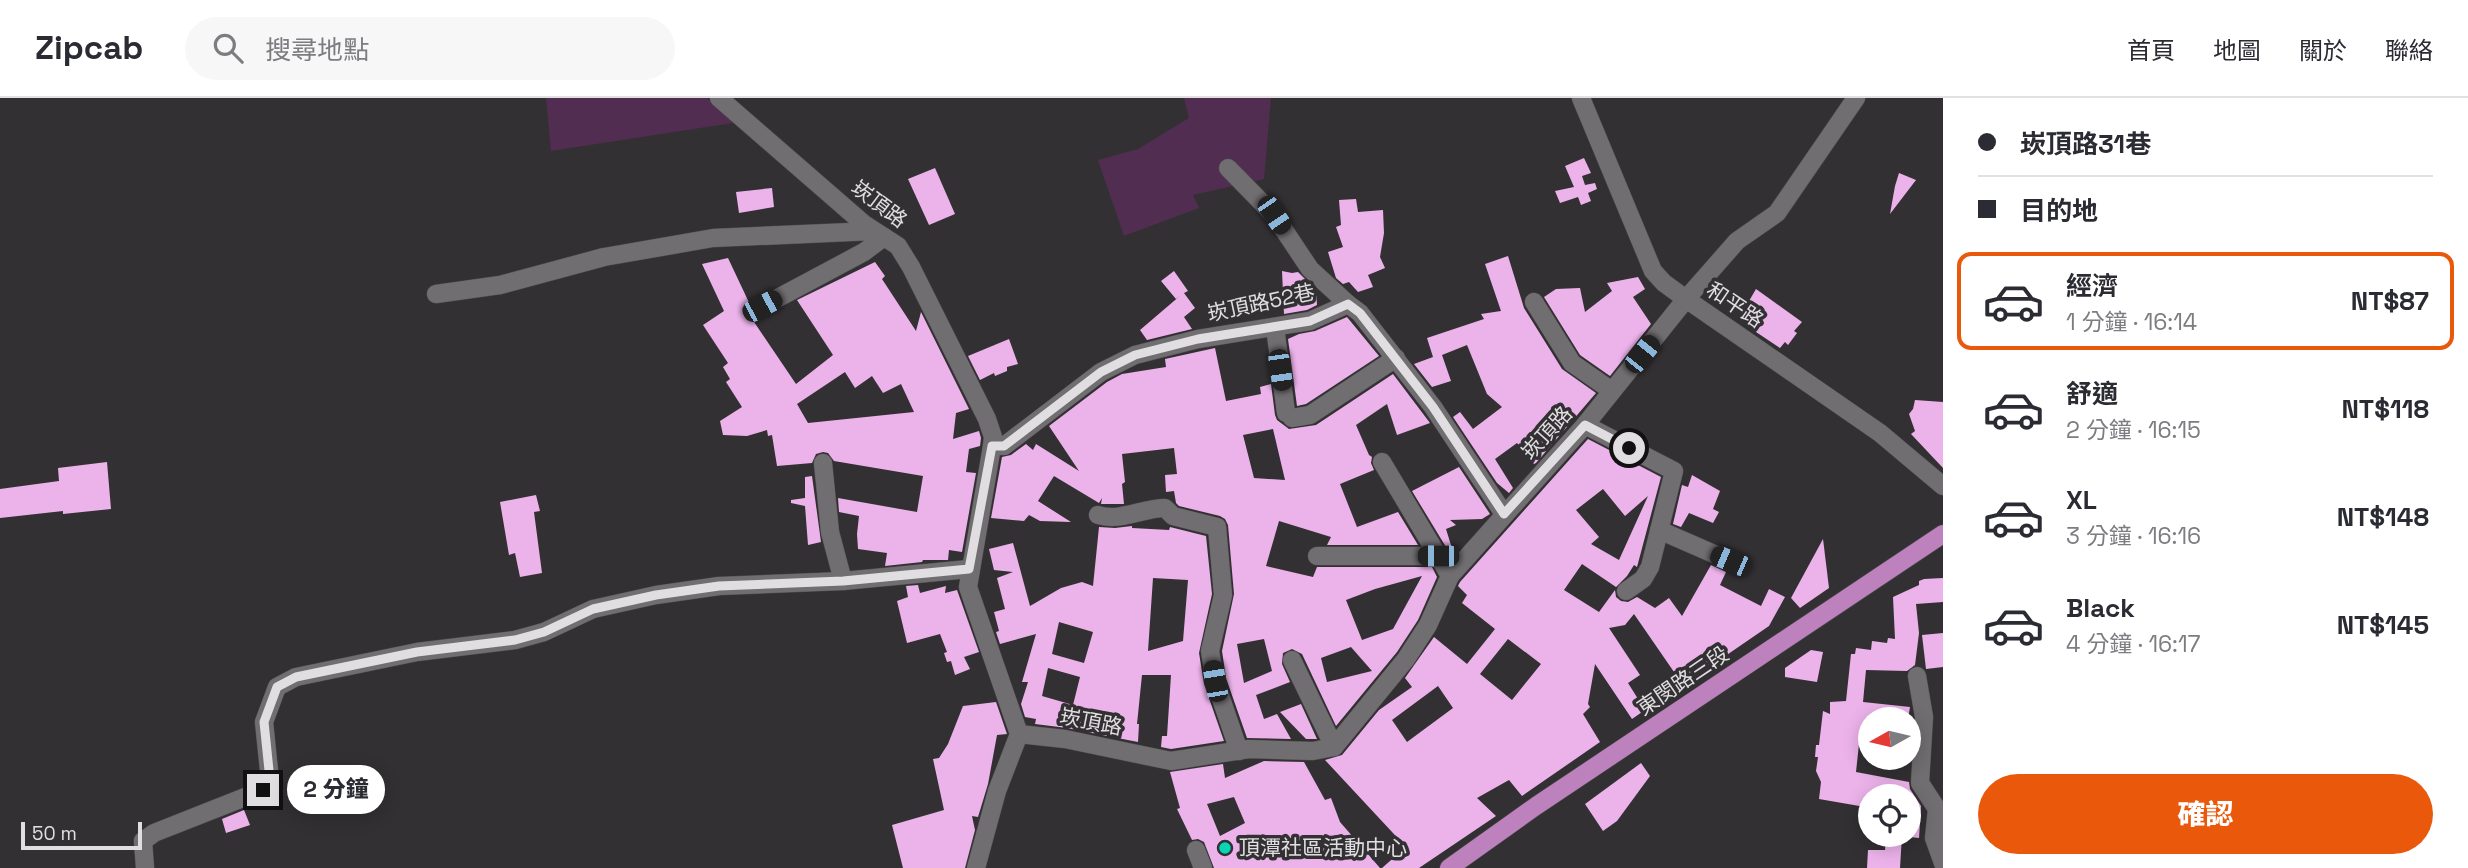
<!DOCTYPE html>
<html lang="zh-TW">
<meta charset="utf-8">
<style>
body{margin:0;font-family:"Space Grotesk","Noto Sans TC",sans-serif;background:#f7f7f7;color:#2b2b33;height:100vh;display:flex;flex-direction:column;font-size:26px;white-space:nowrap}
*{box-sizing:border-box;margin:0}
p{font-size:23px;color:#7c7c81}
.icon{flex:none;width:38px;height:38px;fill:none;stroke:currentColor;stroke-width:2;stroke-linecap:round;stroke-linejoin:round}
.map{position:relative;flex:1;overflow:hidden}
.side{display:flex;flex-direction:column;background:#fff;width:525px}
.side>*{flex:none}
.guide{display:grid;align-content:center;height:154px;padding:0 35px;background:#fff}
.needle{width:46px;rotate:262deg}
.fabs{position:absolute;left:1858px;top:609px;display:grid;gap:14px}
.fabs a{display:grid;place-items:center;width:63px;height:63px;border-radius:50%;background:#fff;box-shadow:0 4px 18px #0003;font-size:35px}
.scale{position:absolute;left:21px;bottom:18px;width:121px;box-sizing:border-box;padding-left:7px;border:4px solid #e0dee0;border-top:0;font-size:19px;line-height:24px;white-space:nowrap;color:#e0dee0;-webkit-text-stroke:5px #333033;paint-order:stroke}
.end{position:absolute;width:32px;height:32px;margin:-16px;border:9px solid #e0dee0;background:#111;box-shadow:0 0 0 4px #111}
.from{border-radius:50%}
.bubble{position:absolute;height:49px;border-radius:24px;background:#fff;box-shadow:0 4px 18px #0003;font-size:23px;font-weight:800;line-height:49px;text-align:center}
.car{position:absolute;width:21px;height:42px;margin:-21px -10px;border-radius:9px;box-shadow:0 0 5px 2px #0007;background:linear-gradient(#222 24%,#8ab4d8 0 40%,#222 0 76%,#8ab4d8 0 86%,#222 0)}
.guide b{display:flex;align-items:center;gap:24px;height:66px;font-size:26px}
.guide b+b{border-top:2px solid #e1e1e2}
.guide i{width:18px;height:18px;background:#2b2b33}
ul{padding:0;list-style:none}
li{display:flex;align-items:center;gap:21px;height:98px;margin:0 14px 10px;padding:0 21px;border:4px solid transparent;border-radius:14px}
li div{flex:1}
li b{display:block;font-size:26px}
li em{font-style:normal;font-weight:800}
li.selected{border-color:#ea580c}
li>.icon{width:63px;height:63px;stroke-width:1.5}
.cta{display:flex;gap:14px;margin-top:auto;padding:14px 35px}
.cta a{flex:1;height:80px;border-radius:42px;background:#ea580c;color:#fff;font-size:28px;font-weight:800;line-height:80px;text-align:center}
header{display:flex;align-items:center;gap:42px;box-sizing:border-box;height:98px;padding:0 35px;background:#fff;border-bottom:2px solid #e1e1e2}
header strong{font-size:33px}
nav{display:flex;gap:38px;margin-inline-start:auto;font-size:24px}
.search{width:490px;height:63px;background:#f7f7f7;display:flex;align-items:center;gap:18px;box-sizing:border-box;padding:0 24px;border-radius:38px;color:#7c7c81;font-size:26px}
main{display:flex;flex:1;min-height:0}
.map>svg:first-child{display:block}
.green{fill:#512d51}
.building{fill:#ecb3eb;fill-rule:evenodd}
.lines{fill:none;stroke-linecap:round;stroke-linejoin:round}
.minor-casing{stroke:#524f52;stroke-width:19}
.major-casing{stroke:#524f52;stroke-width:19}
.minor{stroke:#716e71;stroke-width:18}
.major{stroke:#bd81bd;stroke-width:18}
.route{stroke:#e0dee0;stroke-width:9}
.poi-dot{fill:#07d5b6;stroke:#333033;stroke-width:2.5}
.labels{text-anchor:middle;stroke-width:7;stroke-linejoin:round;paint-order:stroke}
.street-label{font-size:21px;fill:#e0dee0;stroke:#333033}
.poi-label{font-size:21px;fill:#e0dee0;stroke:#333033;text-anchor:start}
</style>
<header>
<strong>Zipcab</strong>
<div class="search"><svg class="icon" aria-label="search" viewBox="0 0 24 24"><circle cx="10" cy="10" r="6"/><path d="M15 15l6 6"/></svg>搜尋地點</div>
<nav><a>首頁</a><a>地圖</a><a>關於</a><a>聯絡</a></nav>
</header>
<main>
<div class="map">
<svg width="1943" height="770" viewBox="0 0 1943 770">
<rect width="100%" height="100%" fill="#333033"/>
<g class="green">
<polygon points="546,0 707,0 733,25 551,53"/>
<polygon points="1184,0 1271,0 1264,81 1193,97 1199,110 1124,138 1098,62 1138,51 1189,20"/>
</g>
<g class="building">
<polygon points="1584,60 1591,75 1582,78 1585,87 1595,85 1597,91 1588,95 1591,103 1581,107 1578,99 1560,105 1555,93 1574,89 1565,68"/>
<polygon points="935,70 955,116 929,127 908,81"/>
<polygon points="1899,75 1916,82 1890,116 1895,88"/>
<polygon points="772,90 774,109 739,115 736,94"/>
<polygon points="1356,101 1358,114 1383,112 1384,135 1380,159 1385,170 1368,177 1373,189 1358,194 1349,184 1343,186 1336,180 1328,154 1343,149 1336,129 1341,127 1339,102"/>
<polygon points="1508,158 1524,210 1562,271 1596,295 1536,365 1534,366 1517,345 1495,361 1513,390 1509,395 1497,385 1453,319 1460,314 1473,331 1502,309 1487,296 1467,247 1442,257 1451,283 1432,289 1414,266 1433,259 1427,240 1484,221 1481,216 1501,213 1485,166"/>
<path d="M728,160L753,213L757,218L752,221L796,286L833,257L797,202L875,164L885,178L882,181L916,233L921,214L969,311L956,315L953,341L979,333L981,340L980,348L969,351L966,374L976,375L962,454L949,452L948,462H923L922,464L885,468L887,455L858,451L857,436L859,418L839,414L838,400L917,414L923,378L834,363L828,355L823,354L816,356L812,365L777,368L772,337L768,338L767,332L747,338L723,337L720,323L742,309L726,284L730,281L723,269L728,265L703,227L724,213L702,166ZM845,274L855,290L872,278L883,295L901,286L914,314L808,325L797,306Z"/>
<polygon points="1174,173 1188,193 1184,195 1195,210 1184,219 1192,231 1147,242 1140,232 1181,197 1176,201 1161,183"/>
<polygon points="1282,173 1292,175 1298,174 1316,192 1317,207 1307,212 1284,216"/>
<polygon points="1638,179 1645,191 1633,199 1651,226 1610,278 1580,257 1544,199 1556,191 1580,190 1585,214 1612,193 1607,185"/>
<polygon points="1756,191 1802,224 1794,233 1797,235 1788,247 1785,244 1780,250 1753,232 1762,212 1749,203"/>
<polygon points="1347,219 1379,258 1306,306 1297,308 1288,241 1299,236 1315,233"/>
<polygon points="1009,241 1018,266 1007,269 1007,273 995,278 994,275 980,282 968,258"/>
<path d="M1215,250L1226,303L1261,296L1260,289L1271,286L1275,317L1277,322L1289,331L1316,327L1393,276L1430,325L1397,337L1387,306L1356,327L1369,357L1372,359L1371,365L1374,372L1340,386L1357,429L1398,414L1418,447H1327L1331,439L1279,423L1266,468L1313,479L1317,469H1432L1437,479L1418,522L1397,554L1336,628L1302,556L1292,551L1283,555L1282,566L1290,584L1256,597L1264,621L1277,616L1291,641L1247,640L1226,580L1222,553L1234,496L1228,427L1225,421L1220,418L1179,408L1176,405L1174,393L1166,394L1165,377L1177,376L1174,350L1122,356L1125,384L1122,386L1124,406H1101L1102,400L1099,405L1054,378L1038,403L1071,424L1040,423L1029,417L1024,423L991,420L1002,359L1011,357L1026,346L1033,352L1036,346L1079,373L1049,328L1107,284L1122,276L1166,269L1165,261ZM1273,331L1285,382L1254,380L1243,337ZM1422,478L1393,531L1362,542L1346,502L1375,491ZM1264,541L1272,573L1244,585L1237,546ZM1351,549L1372,573L1327,584L1321,560Z"/>
<polygon points="1915,302 1943,304 1943,370 1911,336 1915,333 1909,316 1913,311"/>
<path d="M1588,341L1661,379L1637,469L1634,467L1627,478L1616,489L1582,466L1564,492L1599,514L1615,492L1616,499L1621,503L1628,504L1637,499L1655,510L1669,500L1682,518L1711,467L1726,474L1720,487L1761,508L1769,491L1785,499L1769,528L1683,587L1634,516L1625,527L1609,530L1640,577L1628,585L1645,612L1632,621L1595,566L1588,606L1590,609L1583,616L1600,644L1522,698L1509,682L1477,700L1496,718L1419,770H1382L1406,749L1325,662L1342,657L1379,612L1412,589L1405,580L1434,539L1467,566L1495,531L1462,505L1467,497L1458,488L1460,484ZM1603,391L1625,418L1648,398L1619,462L1591,446L1599,439L1576,412ZM1508,541L1541,566L1512,602L1480,576ZM1438,588L1453,610L1407,644L1392,622Z"/>
<polygon points="107,364 111,411 63,416 63,413 0,420 0,391 59,383 58,370"/>
<polygon points="1459,369 1490,416 1482,421 1450,422 1456,427 1446,431 1454,457 1452,459 1412,393"/>
<polygon points="1692,377 1720,393 1713,411 1719,414 1713,425 1689,415 1681,429 1673,426 1682,387 1688,389"/>
<polygon points="812,378 821,444 808,447 805,408 791,405 791,402 805,400 805,379"/>
<polygon points="536,397 540,413 534,414 542,475 520,479 515,455 509,457 500,404"/>
<path d="M1132,428V430L1169,432L1170,429L1206,438L1212,496L1199,555L1204,586L1224,643L1171,651L1161,649L1162,638H1167L1171,577H1142L1137,626H1139L1138,644L1067,630L1035,626L1036,621L1025,619L1021,606L1028,584H1022L1036,536L1000,546L996,534L999,533L994,514L1005,511L997,480L1013,474L994,472L989,451L1013,445L1030,508L1061,490L1082,484L1093,488L1099,429L1115,430ZM1153,480L1188,482L1183,543L1148,553ZM1059,524L1093,534L1084,565L1052,556ZM1048,570L1080,579L1073,607L1042,598Z"/>
<polygon points="1823,441 1829,490 1800,510 1791,500"/>
<polygon points="1943,480 1943,504 1916,506 1919,535 1915,567 1907,573 1866,572 1863,604 1910,609 1908,621 1871,621 1871,648 1859,646 1856,674 1909,684 1910,691 1921,708 1919,740 1909,739 1909,698 1871,698 1871,710 1819,701 1821,684 1816,673 1818,659 1815,659 1816,647 1819,647 1823,613 1830,616 1830,604 1846,603 1851,556 1855,556 1856,550 1871,552 1872,543 1887,545 1888,540 1895,541 1893,499 1919,487 1919,483 1924,481"/>
<polygon points="918,487 920,495 946,488 945,495 957,492 979,554 964,559 970,571 955,577 951,563 947,564 944,555 947,554 940,536 907,545 897,503 908,499 906,488"/>
<polygon points="1943,535 1943,569 1926,571 1922,537"/>
<polygon points="1811,552 1823,554 1817,584 1785,579 1785,570"/>
<polygon points="996,604 1007,636 997,637 988,686 978,719 972,718 975,732 965,770 903,770 892,727 944,712 933,661 939,660 948,646 963,608"/>
<polygon points="1301,606 1317,641 1306,641 1280,614"/>
<path d="M1264,663L1304,664L1325,702L1331,700L1340,724L1380,770H1214L1204,744L1198,741L1192,742L1177,711L1180,710L1170,674L1223,666L1225,680ZM1234,699L1245,725L1220,738L1207,706Z"/>
<polygon points="1641,665 1650,678 1617,723 1603,733 1585,706"/>
<polygon points="244,712 250,727 226,735 222,721"/>
<polygon points="1886,737 1902,737 1900,770 1867,770 1868,752 1885,752"/>
</g>
<g class="lines">
<defs>
<g id="minor">
<polyline points="719,0 864,126 898,148 911,169 987,321 993,339 992,348 968,489 1019,636 1065,641 1171,663 1249,651 1313,653 1334,649 1406,561 1428,527 1450,478 1585,327 1686,201 1737,143 1777,115 1856,0"/>
<polyline points="1581,0 1653,173 1664,185 1686,201 1880,335 1943,388"/>
<polyline points="1228,70 1274,117 1310,171 1348,206"/>
<polyline points="436,196 500,187 604,159 713,140 874,133"/>
<polyline points="1534,204 1572,265 1612,293"/>
<polyline points="763,208 864,154 884,139"/>
<polyline points="1275,229 1286,315"/>
<polyline points="1292,320 1310,317 1396,260"/>
<polyline points="1585,327 1674,373 1650,469 1643,481 1626,493"/>
<polyline points="992,348 1004,348 1101,274 1135,257 1198,241 1310,223 1348,206 1360,215 1433,309 1504,416"/>
<polyline points="1382,364 1450,478"/>
<polyline points="823,365 830,434 843,483"/>
<path d="M1098,417C1121,424 1142,410 1165,410L1173,418L1217,429L1223,497L1210,553L1215,583L1239,653"/>
<polyline points="1659,432 1730,463"/>
<polyline points="1317,458 1438,458"/>
<polyline points="1292,562 1334,649"/>
<polyline points="1917,578 1924,619 1920,685 1937,711 1934,740 1943,765"/>
<polyline points="1196,752 1203,770"/>
<polyline points="145,770 143,743 154,735 263,692 270,682 264,624 277,589 296,579 417,554 515,542 544,534 593,511 656,497 719,488 843,483 969,471"/>
<polyline points="976,770 997,693 1019,636"/>
</g>
<polyline id="major" points="1449,770 1536,708 1943,436"/>
</defs>
<use href="#minor" class="minor-casing"/>
<use href="#major" class="major-casing"/>
<use href="#minor" class="minor"/>
<use href="#major" class="major"/>
</g>
<g class="lines">
<polyline class="route" points="263,692 270,682 264,624 277,589 296,579 417,554 515,542 544,534 593,511 656,497 719,488 843,483 969,471 992,348 1004,348 1101,274 1135,257 1198,241 1310,223 1348,206 1360,215 1433,309 1504,416 1585,327 1629,350"/>
</g>
<circle class="poi-dot" cx="1225" cy="750" r="7"/>
<g class="labels">
<g class="street-label">
<text transform="translate(879 106) rotate(37)" y="7">崁頂路</text>
<text transform="translate(1261 205) rotate(-12)" y="7">崁頂路52巷</text>
<text transform="translate(1735 207) rotate(34)" y="7">和平路</text>
<text transform="translate(1547 335) rotate(-48)" y="7">崁頂路</text>
<text transform="translate(1683 583) rotate(-34)" y="7">東閔路三段</text>
<text transform="translate(1091 624) rotate(11)" y="7">崁頂路</text>
</g>
<g class="poi-label">
<text x="1239" y="757">頂潭社區活動中心</text>
</g>
</g>
</svg>
<div class="fabs">
<a><svg class="needle" viewBox="-14 -14 28 28"><path d="M0-13l5 13h-10z" fill="#e53935"/><path d="M0 13l5-13h-10z" fill="#7c7c81"/></svg></a>
<a><svg class="icon" aria-label="locate" viewBox="0 0 24 24"><circle cx="12" cy="12" r="6"/><path d="M12 2v4M12 18v4M2 12h4M18 12h4"/></svg></a>
</div>
<div class="scale">50 m</div>
<i class="end from" style="left:1629px;top:350px"></i>
<i class="end" style="left:263px;top:692px"></i>
<div class="bubble" style="left:287px;top:667px;width:98px">2 分鐘</div>
<i class="car" style="left:1274px;top:117px;rotate:146deg"></i>
<i class="car" style="left:762px;top:208px;rotate:62deg"></i>
<i class="car" style="left:1642px;top:256px;rotate:39deg"></i>
<i class="car" style="left:1280px;top:272px;rotate:172deg"></i>
<i class="car" style="left:1438px;top:458px;rotate:270deg"></i>
<i class="car" style="left:1730px;top:463px;rotate:293deg"></i>
<i class="car" style="left:1215px;top:583px;rotate:350deg"></i>
</div>
<section class="side">
<div class="guide">
<b><i class="from"></i>崁頂路31巷</b>
<b><i></i>目的地</b>
</div>
<ul>
<li class="selected"><svg class="icon" aria-label="car" viewBox="0 0 24 24"><path d="M5 17H2v-5l4-1 3-4h7l3 4 3 1v5h-3M9 17h6M6 11h13"/><circle cx="7" cy="17" r="2"/><circle cx="17" cy="17" r="2"/></svg><div><b>經濟</b><p>1 分鐘 · 16:14</p></div><em>NT$87</em></li>
<li><svg class="icon" aria-label="car" viewBox="0 0 24 24"><path d="M5 17H2v-5l4-1 3-4h7l3 4 3 1v5h-3M9 17h6M6 11h13"/><circle cx="7" cy="17" r="2"/><circle cx="17" cy="17" r="2"/></svg><div><b>舒適</b><p>2 分鐘 · 16:15</p></div><em>NT$118</em></li>
<li><svg class="icon" aria-label="car" viewBox="0 0 24 24"><path d="M5 17H2v-5l4-1 3-4h7l3 4 3 1v5h-3M9 17h6M6 11h13"/><circle cx="7" cy="17" r="2"/><circle cx="17" cy="17" r="2"/></svg><div><b>XL</b><p>3 分鐘 · 16:16</p></div><em>NT$148</em></li>
<li><svg class="icon" aria-label="car" viewBox="0 0 24 24"><path d="M5 17H2v-5l4-1 3-4h7l3 4 3 1v5h-3M9 17h6M6 11h13"/><circle cx="7" cy="17" r="2"/><circle cx="17" cy="17" r="2"/></svg><div><b>Black</b><p>4 分鐘 · 16:17</p></div><em>NT$145</em></li>
</ul>
<div class="cta"><a>確認</a></div>
</section>
</main>
